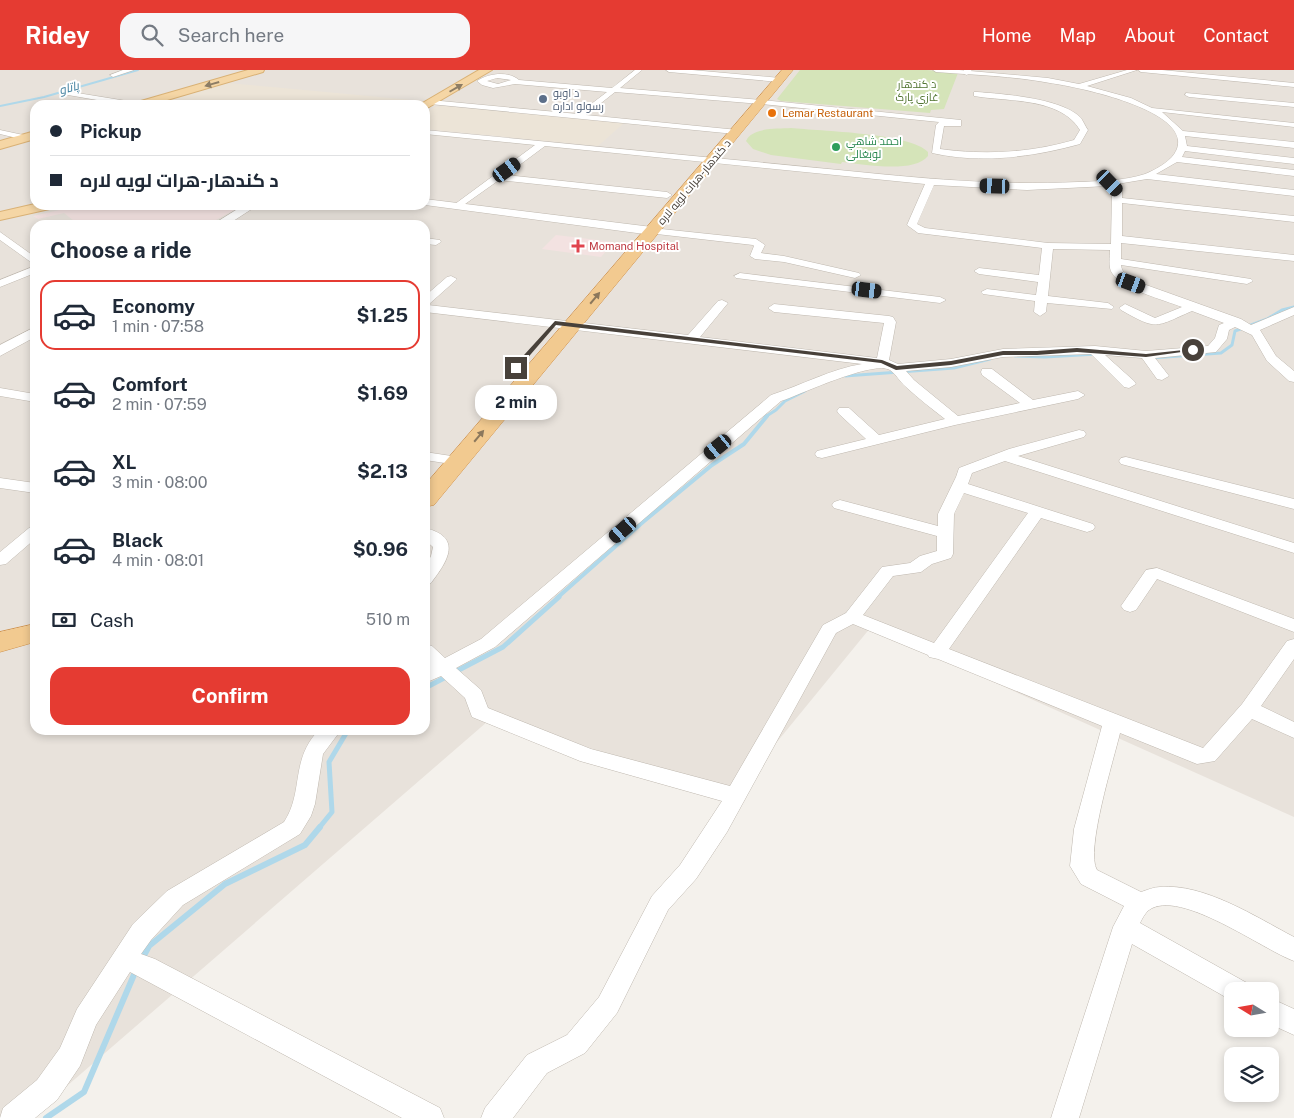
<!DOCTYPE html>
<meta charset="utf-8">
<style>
body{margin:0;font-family:"Public Sans",Cairo,sans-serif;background:#f6f6f7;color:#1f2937;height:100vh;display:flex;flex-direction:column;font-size:19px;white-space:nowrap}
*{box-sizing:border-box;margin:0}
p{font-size:16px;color:#747a83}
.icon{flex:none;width:28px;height:28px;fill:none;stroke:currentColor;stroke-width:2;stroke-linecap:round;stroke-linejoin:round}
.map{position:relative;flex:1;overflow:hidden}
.panel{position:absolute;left:30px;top:150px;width:400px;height:515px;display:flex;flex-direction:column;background:#fff;border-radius:15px;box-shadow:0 2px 8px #0003}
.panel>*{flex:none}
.hud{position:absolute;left:30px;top:30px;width:400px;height:110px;border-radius:15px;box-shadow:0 2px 8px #0003;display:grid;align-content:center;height:110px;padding:0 20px;background:#fff}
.needle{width:32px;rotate:281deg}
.tools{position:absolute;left:1224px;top:912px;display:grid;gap:10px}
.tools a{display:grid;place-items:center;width:55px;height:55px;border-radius:10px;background:#fff;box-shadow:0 2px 8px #0003;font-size:25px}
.end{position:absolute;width:22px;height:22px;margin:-11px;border:6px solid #48413a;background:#fff;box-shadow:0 0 0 2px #fff}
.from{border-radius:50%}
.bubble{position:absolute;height:35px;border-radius:15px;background:#fff;box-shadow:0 2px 8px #0003;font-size:16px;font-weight:700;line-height:35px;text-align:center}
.car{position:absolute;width:15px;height:30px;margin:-15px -8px;border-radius:6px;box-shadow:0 0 4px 1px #0007;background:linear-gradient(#222 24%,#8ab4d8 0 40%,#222 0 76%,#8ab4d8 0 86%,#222 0)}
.hud b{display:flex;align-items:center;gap:18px;height:48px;font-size:19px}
.hud b+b{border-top:1px solid #e0e1e3}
.hud i{width:12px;height:12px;background:#1f2937}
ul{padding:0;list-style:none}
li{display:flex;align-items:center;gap:15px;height:70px;margin:0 10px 8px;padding:0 10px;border:2px solid transparent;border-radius:15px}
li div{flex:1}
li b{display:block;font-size:19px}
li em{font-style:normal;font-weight:700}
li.selected{border-color:#e53b32}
li>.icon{width:45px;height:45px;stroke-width:1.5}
h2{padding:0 20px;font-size:22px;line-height:60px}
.pay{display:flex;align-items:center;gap:12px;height:55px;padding:0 20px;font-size:19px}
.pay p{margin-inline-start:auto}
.button{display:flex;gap:10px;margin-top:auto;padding:10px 20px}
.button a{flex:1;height:58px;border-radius:15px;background:#e53b32;color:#fff;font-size:20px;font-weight:700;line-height:58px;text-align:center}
header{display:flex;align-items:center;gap:30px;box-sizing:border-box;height:70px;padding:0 25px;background:#e53b32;color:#fff}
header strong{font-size:24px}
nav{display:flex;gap:28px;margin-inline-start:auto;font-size:18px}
.search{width:350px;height:45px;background:#f6f6f7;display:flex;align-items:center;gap:12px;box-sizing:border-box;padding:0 18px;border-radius:15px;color:#747a83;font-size:19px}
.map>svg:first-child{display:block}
.residential{fill:#e8e2db;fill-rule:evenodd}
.education{fill:#ece4d7}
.medical{fill:#f3e2e1}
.green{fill:#d5e4b9}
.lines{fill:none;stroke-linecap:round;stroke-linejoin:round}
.stream-far4{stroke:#afd8ea;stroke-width:2}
.stream-far3{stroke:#afd8ea;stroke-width:3}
.stream-far2{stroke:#afd8ea;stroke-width:4}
.stream-far1{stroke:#afd8ea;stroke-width:5}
.stream{stroke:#afd8ea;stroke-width:6}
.minor-casing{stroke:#bfb8af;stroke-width:1}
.tertiary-casing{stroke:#bfb8af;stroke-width:1}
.primary-casing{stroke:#d9b175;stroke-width:2}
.trunk-casing{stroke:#cf914b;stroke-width:1}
.minor{fill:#fff;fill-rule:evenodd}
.tertiary{fill:#fff;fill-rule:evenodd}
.primary{fill:#f5d6a5;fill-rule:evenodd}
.trunk{fill:#f2ca90;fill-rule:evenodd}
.oneway{fill:#8d7d65}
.oneway2{fill:#8c785c}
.route{fill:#48413a}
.service-dot{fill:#5c6f8a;stroke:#fff;stroke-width:2}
.food-dot{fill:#e8710a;stroke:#fff;stroke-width:2}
.leisure-dot{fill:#2e9e5b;stroke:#fff;stroke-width:2}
.health-dot{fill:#e0444e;stroke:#fff;stroke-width:2}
.labels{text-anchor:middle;stroke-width:4;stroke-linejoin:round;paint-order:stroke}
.far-park-label{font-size:11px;fill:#527532;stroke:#fff}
.far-service-label{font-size:11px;fill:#4e5e75;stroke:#fff;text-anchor:start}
.far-food-label{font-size:11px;fill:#c56008;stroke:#fff;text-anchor:start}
.far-leisure-label{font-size:11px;fill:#27864d;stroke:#fff;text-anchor:start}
.far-street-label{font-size:11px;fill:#48413a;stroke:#fff}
.far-health-label{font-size:11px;fill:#be3a42;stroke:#fff;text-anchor:start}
.far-water-label{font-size:12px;font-style:italic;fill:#397b9b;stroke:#fff}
</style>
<header>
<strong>Ridey</strong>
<div class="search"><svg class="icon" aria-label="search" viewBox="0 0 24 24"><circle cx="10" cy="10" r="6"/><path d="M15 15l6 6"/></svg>Search here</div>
<nav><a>Home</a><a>Map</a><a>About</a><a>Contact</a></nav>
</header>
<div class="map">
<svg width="1294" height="1048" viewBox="0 0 1294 1048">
<rect width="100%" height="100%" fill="#f4f1ec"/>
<path class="residential" d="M0,0H1294V747L871,557L732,727L495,645L30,1048H0ZM35,35H425V135H35ZM35,155H425V660H35Z"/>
<g class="education">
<polygon points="227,13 272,17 422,31 414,35 151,35"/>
<polygon points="443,36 624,53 598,76 425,59 425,42 435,37"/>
</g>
<g class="medical">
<polygon points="82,135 243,135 207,155 164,155 146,152 133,155 79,155 64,143 38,149 33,146"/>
<polygon points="556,165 614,172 601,187 542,179"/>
</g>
<g class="green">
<polygon points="800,0 927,0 958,3 944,39 931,40 930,43 781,31 777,29"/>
<path d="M791,58C819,61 911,63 928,82V86C914,104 862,94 842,92L841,94L771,85L753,79L746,71C752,57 777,59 791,58Z"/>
</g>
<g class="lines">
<polyline class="stream-far4" points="0,36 44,27 138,0"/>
<g class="stream-far3">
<polyline points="1015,286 1045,287 1097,284"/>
<polyline points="1152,288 1221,283 1232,275 1235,261 1267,249 1282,240 1294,237"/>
<polyline points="845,306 954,298 990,289"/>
<polyline points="765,347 776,340 785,331 805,321"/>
</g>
<polyline class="stream-far2" points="557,528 643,452 712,395 744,374 767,346"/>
<g class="stream-far1">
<polyline points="455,602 503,577 559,527"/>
<polyline points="425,618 448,606"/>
<polyline points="319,758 332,742 329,692 348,660"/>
</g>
<g class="stream">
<polyline points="142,889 149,876 225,814 305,775 320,757"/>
<polyline points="46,1048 84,1022 136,900"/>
</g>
<defs>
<g id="minor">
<polygon points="123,0 134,0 113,7 110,5"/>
<path d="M635,0H642L620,18L761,30L961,50V56H944L940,79C985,85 1029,83 1074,70L1080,60C1060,27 1008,32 974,26V22H977C1003,24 1060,28 1080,47C1083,50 1085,56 1088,60L1080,74C1033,87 981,94 932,83L936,55L939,52L761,34L615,22L586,45L738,60L739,62L735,64L430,34L426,32L430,30L578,44L607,22L515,14L493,18L482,15L477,11C489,3 509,1 519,10L612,18ZM497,8L511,10L498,14L487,11Z"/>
<polygon points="666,0 692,0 780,8 784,10 780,12 669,2"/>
<path d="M933,0H959L1048,8L1079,14L1127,0H1137L1087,16L1131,28L1152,38L1294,53V57L1162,42L1183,61L1294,72V78L1185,66L1187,76L1294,88V94L1185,81L1182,87L1294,100V106L1177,92L1156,104L1294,120V126L1147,109L1117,114L1122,120V128L1294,146V152L1122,133V166L1294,185V191L1121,173V189L1251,209L1253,211L1247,214L1121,195C1122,204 1128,206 1135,211L1241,249L1251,255L1294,237V245L1260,260L1276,286L1294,301V312L1289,311L1267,291L1252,265L1235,257L1229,260L1227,269L1216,282L1155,288L1169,306L1162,310L1157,309L1142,288L1105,285L1134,311L1136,314L1129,318L1124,317L1091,284L1003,287L951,297L906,301L914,310L958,346L1020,333L982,305L981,302L982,299H992L1033,330L1078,321L1085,325L1078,329L955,355L822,388L817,387L815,384L817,381L866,369L839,344L837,341L839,338H849L879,365L945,349C932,339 918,328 906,317C900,312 896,304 890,300C873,290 802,324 781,331L495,577L456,598L481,620L488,638L591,679L730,716L823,555L846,543L882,497L910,493L920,486L937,481V466L834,438L832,435L834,432L840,430L938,456V444L956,407L959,398L1009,379L1079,360L1084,361L1086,364L1084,367L1018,386L1294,473V483L1005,391L972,403L968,414L1093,454L1095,457L1093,460L1087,462L1041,448L949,579L1203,678L1242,634L1287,571L1294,569V589L1261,636L1294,652V668L1252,649L1215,691L1197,694L1120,663C1114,689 1085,781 1097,800L1141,822C1147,820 1154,817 1160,817C1204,813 1256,847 1294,867V891C1263,880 1180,818 1149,840C1145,843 1142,849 1140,853L1247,913L1251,921H1232V931L1229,929L1132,874L1079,1048H1051L1113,857L1124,836L1081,814L1070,796L1074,759L1102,656L938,589L929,587L928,585L853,554L836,563L727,762L696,809L668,840L617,943L585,983L547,1003L513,1048H481L485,1038L527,985L567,965L599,927L652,826L680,795L722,731L580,691L472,647L465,628L441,606L425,613V598L430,595L425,591V574L432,576L445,588L481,569L771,325C802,315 831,299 862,294L425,242V226L447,207L451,206L457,209L455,211L428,235L688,265L718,231L722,230L728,233L700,267L877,288L884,253L774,242L768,238L774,234L889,246L893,247L896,252L889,290L898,294L951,289L1003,279L1095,276L1146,281L1208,276L1215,268L1219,255L1224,253L1192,241C1155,257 1158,261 1121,240L1119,238L1125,234L1155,248L1182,237C1164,230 1122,219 1112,203C1108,197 1110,187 1110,180L1053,179L1048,226L1108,233L1114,237L1112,239L1047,233L1046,242L1040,246L1034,242L1035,231L983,224L981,222L987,219L1036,225L1038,212L979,204L974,201L979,198L1039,205L1042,178L918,163L907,155L925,114L545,76L506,105L667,122L672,125L667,128L499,110L458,139L453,136L455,134L535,75L425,64V60C563,73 701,87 839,100C919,108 997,116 1078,112C1099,111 1124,111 1145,104C1159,98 1180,87 1178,70C1174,37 1078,17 1050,13C1013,6 974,5 936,2ZM934,115L1027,120L1108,116L1112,121L1111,174L1048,173L925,158L917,154ZM964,423L1028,443L934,573L863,545L893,506L921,502L932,494L951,488L953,484L954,444Z"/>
<polygon points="1138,0 1162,0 1294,13 1294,17 1141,2"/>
<polygon points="65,21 139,33 143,35 126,35 68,25 64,23"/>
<polygon points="1186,23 1294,33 1294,37 1189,27 1185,25"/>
<polygon points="0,60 28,66 29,68 25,70 0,64"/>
<polygon points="652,158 756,169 765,175 761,183 784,186 859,203 861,205 855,208 784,192 755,189 750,186 754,176 753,175 648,163 648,159"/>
<polygon points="0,162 35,187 35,195 0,170"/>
<polygon points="425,168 440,170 441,172 436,175 425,174"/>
<polygon points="35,196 35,203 0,217 0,210"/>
<polygon points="740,203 940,227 946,230 940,233 736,208 734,206"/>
<polygon points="0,318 35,324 35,332 0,326"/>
<polygon points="425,382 458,387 463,388 465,391 463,394 458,395 425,390"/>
<polygon points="1126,387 1294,429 1294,439 1121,394 1119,391 1121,388"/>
<polygon points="0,408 35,413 35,423 0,418"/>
<polygon points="35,456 35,469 6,494 0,495 0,482 29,458"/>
<path d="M425,458C463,467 448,491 431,513L425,514V498L431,486L433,477L425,470Z"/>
<polygon points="1157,498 1294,549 1294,562 1157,509 1136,540 1130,542 1124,540 1121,536 1146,500"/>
<path d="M319,660H341L323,684L315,734L311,746L300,764L183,835L151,870L141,884L155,889L440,1038L444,1048H402L130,902L96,955L80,996L57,1030L35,1048H0L3,1038L37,1010L60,978L77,939L133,854L167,821L284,752C304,722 290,689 319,660Z"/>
<polygon points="1270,928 1294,939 1294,965 1270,954"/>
</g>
<g id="tertiary">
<polygon points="964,0 972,0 967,5 964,4"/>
<polygon points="425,129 652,157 658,161 652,165 425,135 423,135 425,135"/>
<polygon points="244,135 258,135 227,155 212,155"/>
<polygon points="35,257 35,267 0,286 0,275"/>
</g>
<g id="primary">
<polygon points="248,0 264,0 263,2 150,35 132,35 134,33"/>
<polygon points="479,0 492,0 429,37 425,38 425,35 419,35"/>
<polygon points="35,61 35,69 0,79 0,71"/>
<polygon points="35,134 56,135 54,138 0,150 0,142"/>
</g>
<g id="trunk">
<polygon points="782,0 793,0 434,435 425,437 425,415"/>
<polygon points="35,554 35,572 0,582 0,562"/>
</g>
</defs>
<use href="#minor" class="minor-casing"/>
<use href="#tertiary" class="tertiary-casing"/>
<use href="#primary" class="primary-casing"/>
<use href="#trunk" class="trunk-casing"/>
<use href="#minor" class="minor"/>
<use href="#tertiary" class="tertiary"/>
<use href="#primary" class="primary"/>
<use href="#trunk" class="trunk"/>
</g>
<defs><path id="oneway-solid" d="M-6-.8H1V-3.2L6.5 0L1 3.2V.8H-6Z" transform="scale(1.25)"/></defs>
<g class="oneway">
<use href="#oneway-solid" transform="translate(212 14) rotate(164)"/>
<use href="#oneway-solid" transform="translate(456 18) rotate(-30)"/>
</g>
<g class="oneway2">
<use href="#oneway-solid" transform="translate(595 228) rotate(-50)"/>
<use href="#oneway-solid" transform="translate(479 366) rotate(-50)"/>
</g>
<polygon class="route" points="555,251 882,290 897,296 951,291 1003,281 1037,281 1077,278 1146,284 1193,279 1196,280 1146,287 1077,282 1037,285 1003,285 951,295 896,300 881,293 556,255 518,299 514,299 514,296"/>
<circle class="service-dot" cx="543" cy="29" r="5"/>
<circle class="food-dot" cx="772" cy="43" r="5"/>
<circle class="leisure-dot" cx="836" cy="77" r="5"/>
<path class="health-dot" d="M575.5 168.5h5v5h5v5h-5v5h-5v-5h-5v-5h5z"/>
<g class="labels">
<g class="far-park-label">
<text x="917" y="18">د کندهار<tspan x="917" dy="13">غازي پارک</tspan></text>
</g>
<g class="far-service-label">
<text x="553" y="27">د اوبو<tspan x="553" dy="13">رسولو اداره</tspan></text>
</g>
<g class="far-food-label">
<text x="782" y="47">Lemar Restaurant</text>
</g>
<g class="far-leisure-label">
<text x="846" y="75">احمد شاهي<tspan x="846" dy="13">لوبغالی</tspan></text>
</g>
<g class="far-street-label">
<text transform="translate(694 112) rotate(-50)" y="4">د کندهار-هرات لويه لاره</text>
</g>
<g class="far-health-label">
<text x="589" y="180">Momand Hospital</text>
</g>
<g class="far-water-label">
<text transform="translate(69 18) rotate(-15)" y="4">پاتاو</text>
</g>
</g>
</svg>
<div class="tools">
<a><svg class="needle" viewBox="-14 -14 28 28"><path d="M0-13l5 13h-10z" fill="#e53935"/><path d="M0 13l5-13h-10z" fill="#747a83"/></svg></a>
<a><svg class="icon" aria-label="layers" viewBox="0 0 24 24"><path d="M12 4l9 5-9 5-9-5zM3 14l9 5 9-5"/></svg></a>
</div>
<i class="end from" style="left:1193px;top:280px"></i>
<i class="end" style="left:516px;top:298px"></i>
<div class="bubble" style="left:475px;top:315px;width:82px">2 min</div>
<i class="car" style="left:507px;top:100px;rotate:54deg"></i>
<i class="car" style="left:1110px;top:113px;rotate:136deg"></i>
<i class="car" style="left:995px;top:116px;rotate:272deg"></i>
<i class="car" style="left:1131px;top:213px;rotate:110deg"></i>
<i class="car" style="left:867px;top:220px;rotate:97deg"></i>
<i class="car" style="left:718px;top:377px;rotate:231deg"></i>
<i class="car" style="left:623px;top:460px;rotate:229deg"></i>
<div class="hud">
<b><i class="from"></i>Pickup</b>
<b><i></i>د کندهار-هرات لويه لاره</b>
</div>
<section class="panel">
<h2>Choose a ride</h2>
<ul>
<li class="selected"><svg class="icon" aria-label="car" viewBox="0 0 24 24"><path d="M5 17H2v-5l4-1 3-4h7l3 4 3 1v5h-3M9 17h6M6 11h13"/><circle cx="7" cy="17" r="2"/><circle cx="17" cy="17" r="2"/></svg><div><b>Economy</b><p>1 min · 07:58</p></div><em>$1.25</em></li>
<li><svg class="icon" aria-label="car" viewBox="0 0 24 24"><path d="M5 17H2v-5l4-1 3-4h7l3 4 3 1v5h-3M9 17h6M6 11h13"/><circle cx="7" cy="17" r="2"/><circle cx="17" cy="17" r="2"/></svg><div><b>Comfort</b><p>2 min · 07:59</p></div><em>$1.69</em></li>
<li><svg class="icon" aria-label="car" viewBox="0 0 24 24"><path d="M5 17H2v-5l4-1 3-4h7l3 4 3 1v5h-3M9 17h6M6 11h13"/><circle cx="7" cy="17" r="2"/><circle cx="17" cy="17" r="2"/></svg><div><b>XL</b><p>3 min · 08:00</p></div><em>$2.13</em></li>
<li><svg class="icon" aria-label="car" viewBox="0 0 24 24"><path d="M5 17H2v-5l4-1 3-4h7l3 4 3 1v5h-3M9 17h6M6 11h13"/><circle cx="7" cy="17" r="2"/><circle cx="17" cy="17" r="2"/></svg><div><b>Black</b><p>4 min · 08:01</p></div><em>$0.96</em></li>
</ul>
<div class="pay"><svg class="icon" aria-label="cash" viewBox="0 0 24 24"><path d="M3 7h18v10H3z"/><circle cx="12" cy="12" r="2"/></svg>Cash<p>510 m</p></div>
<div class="button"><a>Confirm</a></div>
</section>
</div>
